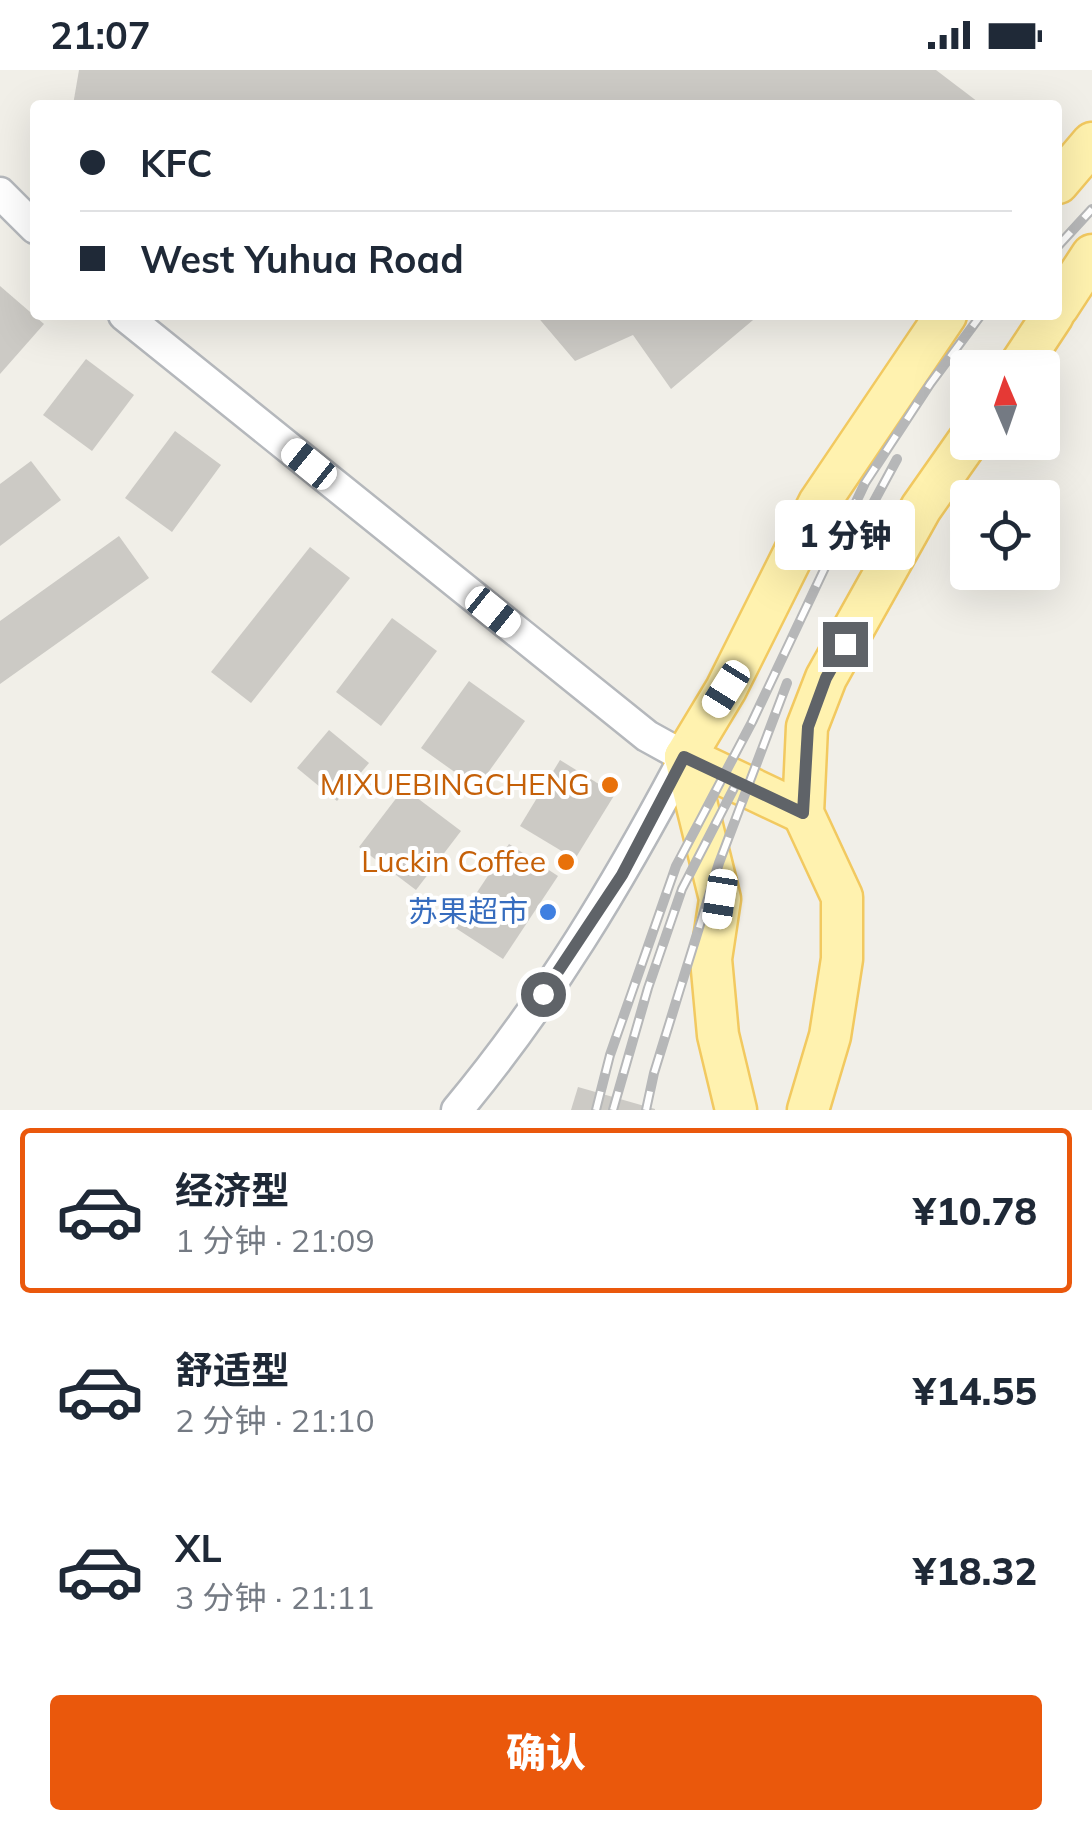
<!DOCTYPE html>
<html lang="zh">
<meta charset="utf-8">
<style>
body{margin:0;font-family:Mulish,"Noto Sans SC",sans-serif;background:#f2f2f3;color:#1f2937;height:100vh;display:flex;flex-direction:column;font-size:38px;white-space:nowrap}
*{box-sizing:border-box;margin:0}
p{font-size:32px;color:#747a83}
.icon{flex:none;width:55px;height:55px;fill:none;stroke:currentColor;stroke-width:2;stroke-linecap:round;stroke-linejoin:round}
.map{position:relative;height:1040px;overflow:hidden}
.panel{display:flex;flex-direction:column;background:#fff;flex:1}
.panel>*{flex:none}
.hud{position:absolute;left:30px;top:30px;width:1032px;height:220px;border-radius:10px;box-shadow:0 10px 40px #0002;display:grid;align-content:center;height:220px;padding:0 50px;background:#fff}
.needle{width:65px;rotate:358deg}
.controls{position:absolute;left:950px;top:280px;display:grid;gap:20px}
.controls a{display:grid;place-items:center;width:110px;height:110px;border-radius:10px;background:#fff;box-shadow:0 10px 40px #0002;font-size:50px}
.end{position:absolute;width:45px;height:45px;margin:-22px;border:12px solid #5f6368;background:#fff;box-shadow:0 0 0 5px #fff}
.from{border-radius:50%}
.bubble{position:absolute;height:70px;border-radius:10px;background:#fff;box-shadow:0 10px 40px #0002;font-size:32px;font-weight:800;line-height:70px;text-align:center}
.car{position:absolute;width:30px;height:60px;margin:-30px -15px;border-radius:12px;box-shadow:0 0 8px 2px #0007;background:linear-gradient(#fff 24%,#345 0 40%,#fff 0 76%,#345 0 86%,#fff 0)}
.hud b{display:flex;align-items:center;gap:35px;height:95px;font-size:38px}
.hud b+b{border-top:2px solid #e0e1e3}
.hud i{width:25px;height:25px;background:#1f2937}
ul{padding:18px 0 0;list-style:none}
li{display:flex;align-items:center;gap:30px;height:165px;margin:0 20px 15px;padding:0 30px;border:5px solid transparent;border-radius:10px}
li div{flex:1}
li b{display:block;font-size:38px}
li em{font-style:normal;font-weight:800}
li.on{border-color:#ea580c}
li>.icon{width:90px;height:90px;stroke-width:1.5}
.cta{display:flex;gap:20px;margin-top:auto;padding:20px 50px}
.cta a{flex:1;height:115px;border-radius:10px;background:#ea580c;color:#fff;font-size:40px;font-weight:800;line-height:115px;text-align:center}
.status{display:flex;justify-content:space-between;align-items:center;height:70px;padding:0 50px;background:#fff;direction:ltr}
.status svg{height:28px;fill:currentColor}
.map>svg:first-child{display:block}
.building{fill:#cccac5}
.lines{fill:none;stroke-linecap:round;stroke-linejoin:round}
.tertiary-casing{stroke:#b5b8bc;stroke-width:35}
.primary-casing{stroke:#f2c960;stroke-width:45}
.tertiary{stroke:#fff;stroke-width:30}
.primary{stroke:#fff2af;stroke-width:40}
.rail-casing{stroke:#b6b7b8;stroke-width:10}
.rail{stroke:#fff;stroke-width:6;stroke-dasharray:19;stroke-linecap:butt}
.route{stroke:#5f6368;stroke-width:12}
.food-dot{fill:#e8710a;stroke:#fff;stroke-width:4}
.shop-dot{fill:#3f7fe0;stroke:#fff;stroke-width:4}
.labels{text-anchor:middle;stroke-width:8;stroke-linejoin:round;paint-order:stroke}
.food-label{font-size:30px;fill:#c56008;stroke:#fff;text-anchor:end}
.shop-label{font-size:30px;fill:#366cbe;stroke:#fff;text-anchor:end}
</style>
<div class="status"><b>21:07</b><svg viewBox="0 0 49 12"><path d="M0 12V9h3v3zM5 12V6h3v6zM10 12V3h3v9zM15 12V0h3v12zM26 1h20v11H26zM47 4h2v5h-2z"/></svg></div>
<div class="map">
<svg width="1092" height="1040" viewBox="0 0 1092 1040">
<rect width="100%" height="100%" fill="#f1efe8"/>
<g class="building">
<polygon points="79,0 936,0 982,35 73,35"/>
<polygon points="0,216 44,254 0,304"/>
<polygon points="536,245 759,245 671,319 633,265 575,291"/>
<polygon points="86,289 134,325 92,381 43,345"/>
<polygon points="175,361 221,395 172,462 125,428"/>
<polygon points="31,391 61,430 0,476 0,414"/>
<polygon points="119,466 149,508 0,614 0,551"/>
<polygon points="310,477 350,508 251,633 211,602"/>
<polygon points="392,548 437,581 381,656 336,622"/>
<polygon points="469,611 525,651 477,718 421,678"/>
<polygon points="329,660 369,693 337,731 297,698"/>
<polygon points="560,690 615,724 575,789 520,756"/>
<polygon points="404,718 461,761 416,820 359,777"/>
<polygon points="509,774 558,806 503,889 454,857"/>
<polygon points="578,1017 655,1039 655,1040 571,1040"/>
</g>
<g class="lines">
<defs>
<g id="tertiary">
<polyline points="0,123 35,158"/>
<path d="M124,245L647,666L685,687C619,812 548,931 457,1040"/>
</g>
<g id="primary">
<polyline points="1058,113 1092,73"/>
<polyline points="1058,237 1092,185"/>
<polyline points="1018,298 1053,245"/>
<polyline points="685,687 726,619 819,433 946,245"/>
<polyline points="685,687 720,829 711,889 718,965 736,1040"/>
<polyline points="685,687 803,743"/>
<polyline points="808,1040 830,966 842,889 842,827 803,743 807,657 826,608 921,438 968,371"/>
</g>
</defs>
<use href="#tertiary" class="tertiary-casing"/>
<use href="#primary" class="primary-casing"/>
<use href="#tertiary" class="tertiary"/>
<use href="#primary" class="primary"/>
<defs>
<g id="rail">
<polyline points="1058,176 1092,139"/>
<polyline points="864,450 897,389"/>
<polyline points="596,1040 610,985 676,796 752,652 865,413 930,314 981,245"/>
<polyline points="613,1040 648,918 682,819 734,718"/>
<polyline points="646,1040 654,1003 719,793 787,613"/>
</g>
</defs>
<use href="#rail" class="rail-casing"/>
<use href="#rail" class="rail"/>
</g>
<g class="lines">
<polyline class="route" points="543,924 622,805 684,687 803,743 808,657 826,608 845,574"/>
</g>
<g class="food-dot">
<circle cx="610" cy="715" r="10"/>
<circle cx="566" cy="792" r="10"/>
</g>
<circle class="shop-dot" cx="548" cy="842" r="10"/>
<g class="labels">
<g class="food-label">
<text x="590" y="725">MIXUEBINGCHENG</text>
<text x="546" y="802">Luckin Coffee</text>
</g>
<g class="shop-label">
<text x="528" y="852">苏果超市</text>
</g>
</g>
</svg>
<div class="controls">
<a><svg class="needle" viewBox="-14 -14 28 28"><path d="M0-13l5 13h-10z" fill="#e53935"/><path d="M0 13l5-13h-10z" fill="#747a83"/></svg></a>
<a><svg class="icon" aria-label="locate" viewBox="0 0 24 24"><circle cx="12" cy="12" r="6"/><path d="M12 2v4M12 18v4M2 12h4M18 12h4"/></svg></a>
</div>
<i class="end from" style="left:543px;top:924px"></i>
<i class="end" style="left:845px;top:574px"></i>
<div class="bubble" style="left:775px;top:430px;width:140px">1 分钟</div>
<i class="car" style="left:309px;top:394px;rotate:309deg"></i>
<i class="car" style="left:493px;top:542px;rotate:129deg"></i>
<i class="car" style="left:726px;top:619px;rotate:212deg"></i>
<i class="car" style="left:720px;top:829px;rotate:189deg"></i>
<div class="hud">
<b><i class="from"></i>KFC</b>
<b><i></i>West Yuhua Road</b>
</div>
</div>
<section class="panel">
<ul>
<li class="on"><svg class="icon" aria-label="car" viewBox="0 0 24 24"><path d="M5 17H2v-5l4-1 3-4h7l3 4 3 1v5h-3M9 17h6M6 11h13"/><circle cx="7" cy="17" r="2"/><circle cx="17" cy="17" r="2"/></svg><div><b>经济型</b><p>1 分钟 · 21:09</p></div><em>¥10.78</em></li>
<li><svg class="icon" aria-label="car" viewBox="0 0 24 24"><path d="M5 17H2v-5l4-1 3-4h7l3 4 3 1v5h-3M9 17h6M6 11h13"/><circle cx="7" cy="17" r="2"/><circle cx="17" cy="17" r="2"/></svg><div><b>舒适型</b><p>2 分钟 · 21:10</p></div><em>¥14.55</em></li>
<li><svg class="icon" aria-label="car" viewBox="0 0 24 24"><path d="M5 17H2v-5l4-1 3-4h7l3 4 3 1v5h-3M9 17h6M6 11h13"/><circle cx="7" cy="17" r="2"/><circle cx="17" cy="17" r="2"/></svg><div><b>XL</b><p>3 分钟 · 21:11</p></div><em>¥18.32</em></li>
</ul>
<div class="cta"><a>确认</a></div>
</section>
